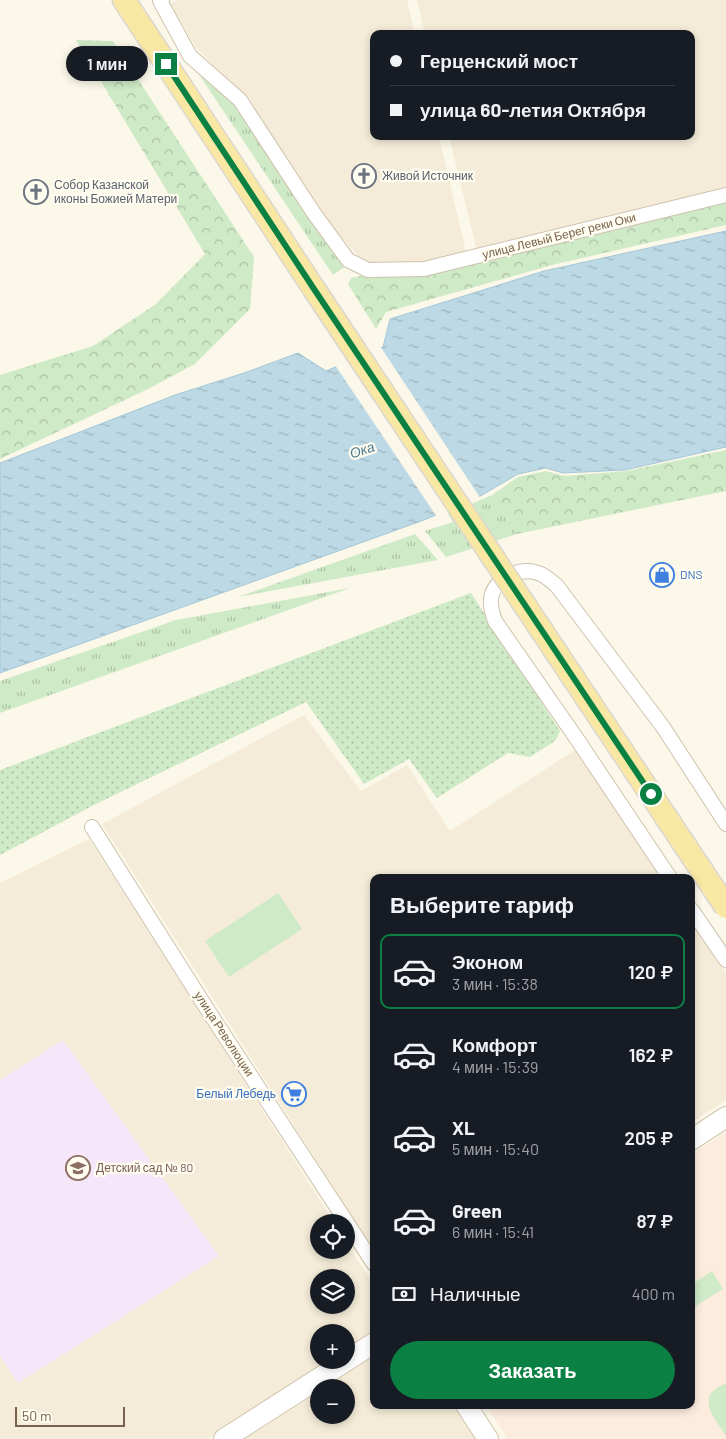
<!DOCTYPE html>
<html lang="ru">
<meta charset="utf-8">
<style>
body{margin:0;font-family:Barlow,sans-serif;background:#20242c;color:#f1f3f6;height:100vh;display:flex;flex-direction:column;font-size:19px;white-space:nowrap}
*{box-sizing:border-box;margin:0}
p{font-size:16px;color:#9ea1a6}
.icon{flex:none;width:28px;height:28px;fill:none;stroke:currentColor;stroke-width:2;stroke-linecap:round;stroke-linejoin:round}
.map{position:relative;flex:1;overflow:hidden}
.panel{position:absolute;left:370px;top:874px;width:325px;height:535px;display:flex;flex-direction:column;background:#171b24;border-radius:10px;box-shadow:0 2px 8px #0003}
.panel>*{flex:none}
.banner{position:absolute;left:370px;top:30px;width:325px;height:110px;border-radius:10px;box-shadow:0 2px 8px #0003;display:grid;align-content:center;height:110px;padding:0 20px;background:#171b24}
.fabs{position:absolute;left:310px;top:1214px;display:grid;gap:10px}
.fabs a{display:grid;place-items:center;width:45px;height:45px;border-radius:50%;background:#171b24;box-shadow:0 2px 8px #0003;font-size:25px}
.scale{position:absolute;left:15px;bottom:12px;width:110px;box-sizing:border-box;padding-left:5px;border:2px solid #77634d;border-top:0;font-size:14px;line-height:18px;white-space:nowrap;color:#77634d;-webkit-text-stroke:4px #fffcf0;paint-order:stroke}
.end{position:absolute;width:22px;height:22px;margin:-11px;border:6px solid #0b8043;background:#fff;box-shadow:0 0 0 2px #fff}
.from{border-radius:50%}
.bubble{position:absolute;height:35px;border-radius:18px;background:#171b24;box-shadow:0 2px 8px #0003;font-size:16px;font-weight:600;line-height:35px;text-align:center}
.banner b{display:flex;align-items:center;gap:18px;height:48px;font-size:19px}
.banner b+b{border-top:1px solid #363941}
.banner i{width:12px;height:12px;background:#f1f3f6}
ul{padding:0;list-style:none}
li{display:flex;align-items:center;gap:15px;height:75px;margin:0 10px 8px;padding:0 10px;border:2px solid transparent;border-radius:10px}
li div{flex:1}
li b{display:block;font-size:19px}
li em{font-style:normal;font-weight:600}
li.selected{border-color:#0b8043}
li>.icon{width:45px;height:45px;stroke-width:1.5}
h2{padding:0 20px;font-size:22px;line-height:60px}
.pay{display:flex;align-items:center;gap:12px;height:55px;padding:0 20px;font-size:19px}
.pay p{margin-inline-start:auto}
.action{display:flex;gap:10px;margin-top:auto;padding:10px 20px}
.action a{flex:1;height:58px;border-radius:30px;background:#0b8043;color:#fff;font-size:20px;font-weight:600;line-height:58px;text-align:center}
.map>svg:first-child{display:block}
.residential{fill:#f4ecd8;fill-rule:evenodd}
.commercial{fill:#fcecdd}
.education{fill:#f5e6f9}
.grass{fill:url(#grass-tufts)}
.forest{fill:url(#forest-crowns)}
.park{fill:url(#park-dots)}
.garden{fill:#cfeac7}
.water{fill:url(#water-ripples);stroke:#a4c7d8}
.pier{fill:#fcf8e9}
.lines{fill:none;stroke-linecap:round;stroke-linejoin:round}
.street-casing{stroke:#cfc2af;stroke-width:16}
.secondary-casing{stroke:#d1c4ac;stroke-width:22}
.primary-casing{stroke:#dcd6d1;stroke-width:25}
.street{stroke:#fff;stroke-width:14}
.secondary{stroke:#fff;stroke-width:20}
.primary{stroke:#f9e8a3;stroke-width:22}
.primary-bridge-casing{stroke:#dcd6d1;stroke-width:25;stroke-linecap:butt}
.primary-bridge{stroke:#f9e8a3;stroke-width:22}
.route{stroke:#0b8043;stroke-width:6}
.labels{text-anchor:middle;stroke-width:4.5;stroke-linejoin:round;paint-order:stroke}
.worship-label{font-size:12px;fill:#5b616d;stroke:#fffcf0;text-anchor:start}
.street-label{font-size:12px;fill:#77634d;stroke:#fffcf0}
.shop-label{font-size:12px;fill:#366cbe;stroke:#fffcf0;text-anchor:start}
.education-label{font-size:12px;fill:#785e54;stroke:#fffcf0;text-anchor:start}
.water-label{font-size:14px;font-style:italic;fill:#497891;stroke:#fffcf0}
</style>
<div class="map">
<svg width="726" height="1439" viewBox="0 0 726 1439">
<defs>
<pattern id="grass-tufts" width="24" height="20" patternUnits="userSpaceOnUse" patternTransform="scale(1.25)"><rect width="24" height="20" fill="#cfeac7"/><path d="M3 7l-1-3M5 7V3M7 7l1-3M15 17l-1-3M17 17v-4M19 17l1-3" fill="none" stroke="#adc1a4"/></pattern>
<pattern id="forest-crowns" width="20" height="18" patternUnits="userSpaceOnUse" patternTransform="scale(1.25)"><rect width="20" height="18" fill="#cfeac7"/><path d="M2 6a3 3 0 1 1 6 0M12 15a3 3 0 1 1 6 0" fill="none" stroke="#adc1a4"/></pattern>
<pattern id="park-dots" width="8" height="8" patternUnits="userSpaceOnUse" patternTransform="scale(1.25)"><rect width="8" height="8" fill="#cfeac7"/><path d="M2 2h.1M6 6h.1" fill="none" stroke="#adc1a4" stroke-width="1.8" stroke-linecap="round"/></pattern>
<pattern id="water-ripples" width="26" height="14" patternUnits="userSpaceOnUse" patternTransform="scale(1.25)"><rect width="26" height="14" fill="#bdd9e6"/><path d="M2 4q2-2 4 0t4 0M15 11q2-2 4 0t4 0" fill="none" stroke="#9eb4bd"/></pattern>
</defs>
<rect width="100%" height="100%" fill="#fcf8e9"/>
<g class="residential">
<polygon points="179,0 407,0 415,34 374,34 374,136 439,136 467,256 422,266 365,263 317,211 245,97 195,47 170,3"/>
<polygon points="417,0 726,0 726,188 477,252 449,136 691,136 691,34 425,34"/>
<polygon points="304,715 361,791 407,765 450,831 575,750 661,877 374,878 374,1251 102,824"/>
<path d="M89,839L334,1222H319V1250H346V1242L374,1285V1332L346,1350V1332H319V1360H331L208,1439H0V883ZM319,1278H346V1305H319Z"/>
<polygon points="691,922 726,973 726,1100 691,1123"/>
<polygon points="374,1354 374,1405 453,1405 475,1439 240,1439 319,1389 319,1415 346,1415 346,1388 321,1387"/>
</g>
<polygon class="commercial" points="726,1132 726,1439 508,1439 486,1405 691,1405 691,1155"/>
<polygon class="education" points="63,1040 219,1256 18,1383 0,1356 0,1080"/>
<g class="grass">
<polygon points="192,64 233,101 346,266 333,275"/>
<polygon points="492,495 517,534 446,557 425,531 453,522 448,514"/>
<polygon points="415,534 438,560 238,597"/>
<polygon points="350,588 0,713 0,681 176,620"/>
</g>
<g class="forest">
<polygon points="76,40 113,41 254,257 250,309 195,364 148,389 0,459 0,375 93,346 156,304 205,254"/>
<polygon points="726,198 726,225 552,265 386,312 376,329 348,284 351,278"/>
<polygon points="726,450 726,491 517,534 492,495 518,477 546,471 564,476 627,471"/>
</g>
<polygon class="park" points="471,593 560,731 555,741 530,757 508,753 437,798 409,759 364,784 306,702 92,806 0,855 0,770"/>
<g class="garden">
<polygon points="278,893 302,929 229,977 205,941"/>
<polygon points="712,1271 723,1289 691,1309 691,1285"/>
<path d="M726,1383V1436C719,1424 701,1405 712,1392C716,1388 722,1385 726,1383Z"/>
</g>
<polygon class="water" points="726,231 726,447 625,470 563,473 546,468 518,474 477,498 424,520 0,673 0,463 175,395 247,372 298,353 326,371 383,347 390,319 544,271"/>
<polygon class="pier" points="380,346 481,499 437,517 335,365"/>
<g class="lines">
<defs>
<g id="street">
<polyline points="162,0 160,1 190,56 240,100 313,212 348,260 368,270 424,269 726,195"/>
<polyline points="92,827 207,1009 374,1264"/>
<path d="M670,878L577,739L495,621C492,613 489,603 492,594C498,577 521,567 538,573C545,575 551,581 557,586L663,727L726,824"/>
<polyline points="691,909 726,960"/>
</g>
<g id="secondary">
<polyline points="691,1140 726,1117"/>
<polyline points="466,1405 488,1439"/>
<polyline points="224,1439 374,1343"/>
</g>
<polyline id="primary" points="124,0 314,289"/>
</defs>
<use href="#street" class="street-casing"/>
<use href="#secondary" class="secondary-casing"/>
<use href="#primary" class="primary-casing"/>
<use href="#street" class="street"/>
<use href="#secondary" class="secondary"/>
<use href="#primary" class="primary"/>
<defs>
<polyline id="primary-bridge" points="314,289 726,907"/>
</defs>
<use href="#primary-bridge" class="primary-bridge-casing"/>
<use href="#primary-bridge" class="primary-bridge"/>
</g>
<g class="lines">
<polyline class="route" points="166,64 314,289 651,794"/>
</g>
<defs>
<symbol id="church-ring" viewBox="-11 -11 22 22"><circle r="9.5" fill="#fffcf0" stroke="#6b7280" stroke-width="1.5"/><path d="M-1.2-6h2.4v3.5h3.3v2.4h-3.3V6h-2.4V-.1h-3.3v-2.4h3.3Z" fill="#6b7280"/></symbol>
<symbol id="shop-ring" viewBox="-11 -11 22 22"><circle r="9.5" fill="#fffcf0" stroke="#3f7fe0" stroke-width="1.5"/><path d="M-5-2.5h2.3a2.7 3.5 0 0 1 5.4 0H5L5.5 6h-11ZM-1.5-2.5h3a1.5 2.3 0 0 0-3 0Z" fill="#3f7fe0"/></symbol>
<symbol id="supermarket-ring" viewBox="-11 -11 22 22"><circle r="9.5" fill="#fffcf0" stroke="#3f7fe0" stroke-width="1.5"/><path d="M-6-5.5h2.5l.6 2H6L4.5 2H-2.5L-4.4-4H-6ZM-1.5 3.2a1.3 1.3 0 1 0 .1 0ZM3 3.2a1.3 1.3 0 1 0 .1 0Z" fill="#3f7fe0"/></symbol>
<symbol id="school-ring" viewBox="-11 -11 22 22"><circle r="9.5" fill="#fffcf0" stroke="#8d6e63" stroke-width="1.5"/><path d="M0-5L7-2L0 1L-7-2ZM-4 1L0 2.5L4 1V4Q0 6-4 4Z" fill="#8d6e63"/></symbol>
</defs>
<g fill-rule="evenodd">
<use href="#church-ring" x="350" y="162" width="28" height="28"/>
<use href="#church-ring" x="22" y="178" width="28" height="28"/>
<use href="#shop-ring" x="648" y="561" width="28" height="28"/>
<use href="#supermarket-ring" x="280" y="1080" width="28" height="28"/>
<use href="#school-ring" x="64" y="1154" width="28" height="28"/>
</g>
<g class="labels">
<g class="worship-label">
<text x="382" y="180">Живой Источник</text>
<text x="54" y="189">Собор Казанской<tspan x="54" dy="14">иконы Божией Матери</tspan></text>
</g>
<g class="street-label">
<text transform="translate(559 236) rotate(-14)" y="4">улица Левый Берег реки Оки</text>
<text transform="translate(224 1034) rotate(57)" y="4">улица Революции</text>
</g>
<g class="shop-label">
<text x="680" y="579">DNS</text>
<text x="276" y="1098" text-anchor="end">Белый Лебедь</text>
</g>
<g class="education-label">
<text x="96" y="1172">Детский сад № 80</text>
</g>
<g class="water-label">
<text transform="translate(362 450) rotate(-19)" y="5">Ока</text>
</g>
</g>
</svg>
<div class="fabs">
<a><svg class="icon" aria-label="locate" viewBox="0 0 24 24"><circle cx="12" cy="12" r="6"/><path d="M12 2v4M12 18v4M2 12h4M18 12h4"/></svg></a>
<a><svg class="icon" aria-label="layers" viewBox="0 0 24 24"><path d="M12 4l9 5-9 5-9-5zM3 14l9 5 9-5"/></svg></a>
<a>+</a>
<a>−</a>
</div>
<div class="scale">50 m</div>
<i class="end from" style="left:651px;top:794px"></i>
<i class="end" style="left:166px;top:64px"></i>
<div class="bubble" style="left:66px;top:46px;width:82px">1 мин</div>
<div class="banner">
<b><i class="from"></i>Герценский мост</b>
<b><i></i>улица 60-летия Октября</b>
</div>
<section class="panel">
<h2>Выберите тариф</h2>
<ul>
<li class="selected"><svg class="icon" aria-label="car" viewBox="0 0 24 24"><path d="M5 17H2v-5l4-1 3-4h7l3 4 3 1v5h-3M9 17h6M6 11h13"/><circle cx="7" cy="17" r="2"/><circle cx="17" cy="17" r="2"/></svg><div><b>Эконом</b><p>3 мин · 15:38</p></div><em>120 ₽</em></li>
<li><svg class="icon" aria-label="car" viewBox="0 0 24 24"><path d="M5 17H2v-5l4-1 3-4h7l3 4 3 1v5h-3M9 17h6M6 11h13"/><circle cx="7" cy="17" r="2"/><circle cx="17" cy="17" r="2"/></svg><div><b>Комфорт</b><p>4 мин · 15:39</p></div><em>162 ₽</em></li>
<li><svg class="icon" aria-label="car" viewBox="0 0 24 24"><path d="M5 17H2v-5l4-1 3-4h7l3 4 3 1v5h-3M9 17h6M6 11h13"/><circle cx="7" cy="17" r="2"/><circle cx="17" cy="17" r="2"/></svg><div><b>XL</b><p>5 мин · 15:40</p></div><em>205 ₽</em></li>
<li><svg class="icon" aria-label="car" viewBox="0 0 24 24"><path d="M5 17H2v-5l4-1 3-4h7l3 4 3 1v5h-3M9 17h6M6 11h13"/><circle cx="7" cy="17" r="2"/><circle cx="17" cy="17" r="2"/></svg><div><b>Green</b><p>6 мин · 15:41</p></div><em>87 ₽</em></li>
</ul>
<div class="pay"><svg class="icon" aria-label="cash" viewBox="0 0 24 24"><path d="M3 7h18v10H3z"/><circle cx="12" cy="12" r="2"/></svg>Наличные<p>400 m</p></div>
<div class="action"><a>Заказать</a></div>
</section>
</div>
